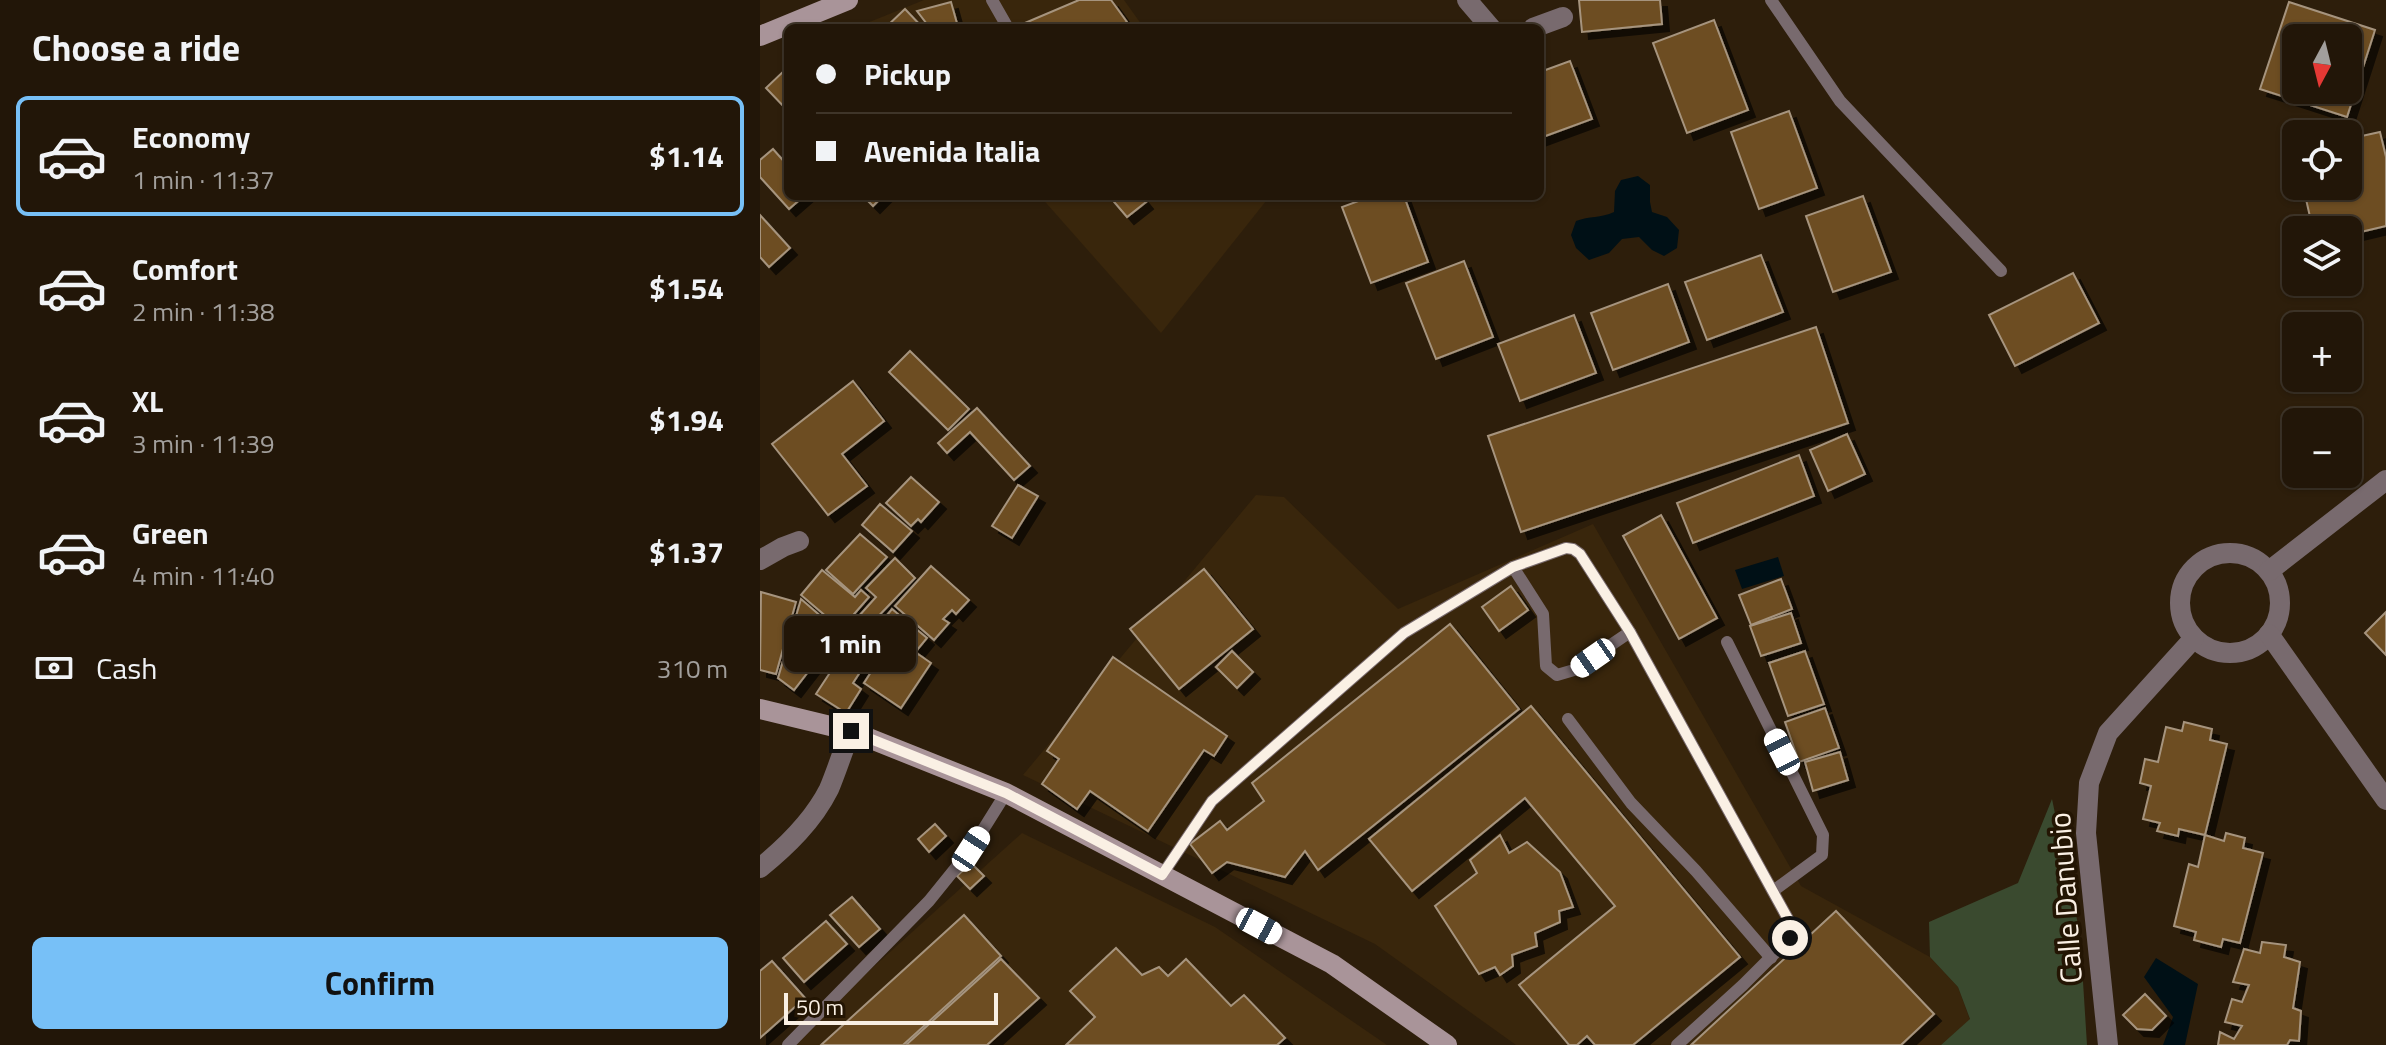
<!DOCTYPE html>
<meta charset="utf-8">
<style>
body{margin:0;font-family:"Titillium Web",sans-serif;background:#2a1f12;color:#f1f3f6;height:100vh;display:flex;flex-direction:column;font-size:30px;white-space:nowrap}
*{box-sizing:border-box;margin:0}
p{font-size:26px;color:#a29f9c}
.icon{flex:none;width:44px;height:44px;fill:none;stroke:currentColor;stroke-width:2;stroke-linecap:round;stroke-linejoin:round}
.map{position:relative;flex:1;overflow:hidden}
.panel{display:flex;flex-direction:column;background:#221608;width:760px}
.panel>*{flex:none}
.guide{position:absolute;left:24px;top:24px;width:760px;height:176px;border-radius:12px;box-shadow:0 2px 6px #0004,0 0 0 2px #3f3529;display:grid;align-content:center;height:176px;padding:0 32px;background:#221608}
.needle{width:52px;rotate:187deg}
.controls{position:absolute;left:1522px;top:24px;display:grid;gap:16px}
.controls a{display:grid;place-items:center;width:80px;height:80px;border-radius:12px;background:#221608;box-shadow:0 2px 6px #0004,0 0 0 2px #3f3529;font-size:40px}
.scale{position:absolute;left:24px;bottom:20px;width:214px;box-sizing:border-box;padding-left:8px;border:4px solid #faf0e4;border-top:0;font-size:22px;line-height:28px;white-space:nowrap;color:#faf0e4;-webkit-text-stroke:6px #231503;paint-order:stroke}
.end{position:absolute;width:36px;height:36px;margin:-18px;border:10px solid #faf0e4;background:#111;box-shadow:0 0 0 4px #111}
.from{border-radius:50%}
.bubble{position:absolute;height:56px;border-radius:12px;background:#221608;box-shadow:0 2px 6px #0004,0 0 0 2px #3f3529;font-size:26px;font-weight:700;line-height:56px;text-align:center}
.car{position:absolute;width:24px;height:48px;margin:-24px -12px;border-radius:10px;box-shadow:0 0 6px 2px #0007;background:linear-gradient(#fff 24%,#345 0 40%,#fff 0 76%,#345 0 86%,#fff 0)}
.guide b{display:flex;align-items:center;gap:28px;height:76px;font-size:30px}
.guide b+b{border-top:2px solid #3f3529}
.guide i{width:20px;height:20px;background:#f1f3f6}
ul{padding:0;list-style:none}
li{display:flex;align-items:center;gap:24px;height:120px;margin:0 16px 12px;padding:0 16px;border:4px solid transparent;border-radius:12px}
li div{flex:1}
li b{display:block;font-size:30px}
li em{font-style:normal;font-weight:700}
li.selected{border-color:#77c0f7}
li>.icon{width:72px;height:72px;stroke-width:1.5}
h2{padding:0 32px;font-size:36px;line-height:96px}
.pay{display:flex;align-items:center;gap:20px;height:88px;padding:0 32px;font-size:30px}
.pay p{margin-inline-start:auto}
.action{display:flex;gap:16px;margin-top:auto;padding:16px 32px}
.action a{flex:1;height:92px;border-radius:12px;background:#77c0f7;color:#111;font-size:32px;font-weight:700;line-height:92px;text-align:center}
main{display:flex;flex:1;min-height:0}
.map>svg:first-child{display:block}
.built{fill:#39260c}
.green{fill:#3a4a2f}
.water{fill:#001016}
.building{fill:#6d4d21;stroke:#a6947e;stroke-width:2;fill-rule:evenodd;filter:url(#shadow)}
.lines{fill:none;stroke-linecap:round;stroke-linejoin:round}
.lane{stroke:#786a6e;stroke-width:12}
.street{stroke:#786a6e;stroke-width:20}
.secondary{stroke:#a99499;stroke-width:20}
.route{stroke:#faf0e4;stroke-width:10}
.labels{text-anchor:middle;stroke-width:7;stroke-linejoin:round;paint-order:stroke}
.street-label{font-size:30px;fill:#faf0e4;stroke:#231503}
</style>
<main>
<section class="panel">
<h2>Choose a ride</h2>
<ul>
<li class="selected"><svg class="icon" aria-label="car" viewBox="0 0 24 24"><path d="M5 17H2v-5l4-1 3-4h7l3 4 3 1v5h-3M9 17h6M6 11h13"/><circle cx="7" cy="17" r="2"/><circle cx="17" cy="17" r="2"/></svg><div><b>Economy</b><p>1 min · 11:37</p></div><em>$1.14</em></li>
<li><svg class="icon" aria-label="car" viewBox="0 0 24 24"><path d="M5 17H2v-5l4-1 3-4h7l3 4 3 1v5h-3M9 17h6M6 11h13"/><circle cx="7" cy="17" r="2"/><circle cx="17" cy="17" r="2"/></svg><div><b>Comfort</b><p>2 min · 11:38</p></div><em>$1.54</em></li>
<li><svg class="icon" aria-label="car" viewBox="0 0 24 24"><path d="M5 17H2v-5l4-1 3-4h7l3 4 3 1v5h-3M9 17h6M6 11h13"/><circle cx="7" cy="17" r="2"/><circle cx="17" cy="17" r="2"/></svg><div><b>XL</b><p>3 min · 11:39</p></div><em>$1.94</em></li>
<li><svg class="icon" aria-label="car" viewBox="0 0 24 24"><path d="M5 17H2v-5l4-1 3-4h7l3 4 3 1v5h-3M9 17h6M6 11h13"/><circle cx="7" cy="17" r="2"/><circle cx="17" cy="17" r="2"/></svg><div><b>Green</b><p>4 min · 11:40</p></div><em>$1.37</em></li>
</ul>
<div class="pay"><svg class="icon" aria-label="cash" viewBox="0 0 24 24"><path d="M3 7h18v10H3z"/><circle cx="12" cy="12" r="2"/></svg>Cash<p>310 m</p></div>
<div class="action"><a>Confirm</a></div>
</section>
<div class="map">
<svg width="1626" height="1045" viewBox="0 0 1626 1045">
<defs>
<filter id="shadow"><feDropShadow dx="7" dy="7" stdDeviation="0" flood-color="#0009"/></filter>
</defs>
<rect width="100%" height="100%" fill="#2d1e0b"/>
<g class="built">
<polygon points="164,0 364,0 384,28 111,28 107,23"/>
<polygon points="280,196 510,196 401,333"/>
<polygon points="496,495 524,497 638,609 833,524 1041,886 1170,957 1198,987 1210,1020 1181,1045 756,1045 615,944 263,775"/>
<polygon points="262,833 455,927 627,1045 27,1045"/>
</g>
<polygon class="green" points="1292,799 1320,934 1327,1045 1181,1045 1210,1019 1198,987 1170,957 1169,922 1258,883"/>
<g class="water">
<path d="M878,176L890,185V202L892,212L907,217L919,230L917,248L904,256L892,250L879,237L862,239L849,253L829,260L816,248L811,235L816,221C829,216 841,218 854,212L855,191L861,180Z"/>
<polygon points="1018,557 1024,576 982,589 975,570"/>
<polygon points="1396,958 1438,984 1425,1045 1403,1045 1413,1017 1384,977"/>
</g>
<g class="building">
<polygon points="319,0 351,0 367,22 354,28 269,28 265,23"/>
<polygon points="819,0 900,0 902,24 822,32"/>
<polygon points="191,2 198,27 170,28 157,11"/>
<path d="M1529,2L1615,30L1587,117L1500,89ZM1536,38H1588V90H1536Z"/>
<polygon points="145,9 163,28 125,28"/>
<polygon points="954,20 988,110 927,133 893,43"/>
<polygon points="810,61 832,119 780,138 780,72"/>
<polygon points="28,67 28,111 6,88"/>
<polygon points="1029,111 1057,188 999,209 971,132"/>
<polygon points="1620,132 1626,157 1626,226 1588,235 1588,230 1553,230 1543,186 1588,186 1588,139"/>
<polygon points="13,149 28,166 28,196 44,196 29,209 0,177 0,160"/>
<polygon points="103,196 123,196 113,206"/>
<polygon points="349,196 381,196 386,202 367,217"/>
<polygon points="612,196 644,196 668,262 611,283 582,207"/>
<polygon points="1103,196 1131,272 1073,292 1046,216"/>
<polygon points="0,215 30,248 9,267 0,257"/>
<polygon points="1001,255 1023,312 947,340 925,282"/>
<polygon points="704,261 733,337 676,359 646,283"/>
<polygon points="1313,273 1339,323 1255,366 1229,315"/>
<polygon points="908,284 929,342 853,370 831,313"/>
<polygon points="814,315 836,373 760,401 738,344"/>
<polygon points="1056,327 1088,423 761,532 728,436"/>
<polygon points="150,351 209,409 188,430 129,372"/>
<polygon points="93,381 124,421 82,454 107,486 68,515 12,444"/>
<polygon points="217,408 270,466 254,480 210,432 187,453 178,443"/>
<polygon points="1087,434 1105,474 1068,491 1050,450"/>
<polygon points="1039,455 1054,496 933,543 917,503"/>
<polygon points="151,477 179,502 161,522 158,519 151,526 126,503"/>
<polygon points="258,485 278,496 252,538 232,526"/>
<polygon points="120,504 152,531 133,552 102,525"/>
<polygon points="901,515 957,618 919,639 863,536"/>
<polygon points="100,534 127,557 93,594 66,570"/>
<polygon points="135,558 155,578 108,627 98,617 116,597 106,588"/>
<polygon points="171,566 209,600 196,614 192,610 183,619 189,623 174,640 135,606"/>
<polygon points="444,569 493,629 419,689 370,629"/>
<polygon points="62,570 95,597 101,590 109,597 81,629 41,595"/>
<polygon points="1021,579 1032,609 991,625 979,595"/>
<polygon points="751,586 768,610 739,631 722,607"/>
<polygon points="1,592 36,602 16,674 0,670"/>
<polygon points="41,599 79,632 34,690 18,678"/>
<polygon points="132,609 167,638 144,666 124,650 114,631"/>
<polygon points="1626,612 1626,655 1605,633"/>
<polygon points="1031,613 1041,643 1001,656 990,626"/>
<polygon points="690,624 759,709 558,870 545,851 525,877 467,862 452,873 430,844 460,821 467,830 504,801 492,783"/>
<polygon points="96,633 117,646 93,683 101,689 86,713 56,694"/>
<polygon points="472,651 493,672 477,688 456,667"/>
<polygon points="1045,651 1064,704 1028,716 1009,663"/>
<polygon points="158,654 171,663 141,708 104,683 122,655 146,671"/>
<polygon points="353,657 467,736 454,756 444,750 388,831 330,791 317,809 282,784 299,759 287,751"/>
<polygon points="771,706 980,957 873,1045 835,1045 827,1036 817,1045 809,1045 759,985 855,906 765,798 652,891 609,839"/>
<polygon points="1065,708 1079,748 1039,762 1025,722"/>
<polygon points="1424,722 1452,729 1450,740 1467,744 1445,835 1419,829 1418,836 1397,831 1400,823 1383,819 1391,786 1380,783 1385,759 1398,762 1406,727 1422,731"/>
<polygon points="1080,752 1088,780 1053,791 1045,762"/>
<polygon points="175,824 186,836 169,852 158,839"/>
<polygon points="1466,833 1485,838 1483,848 1503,853 1480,943 1463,939 1461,947 1434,940 1436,932 1414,926 1429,864 1438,867 1445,835 1464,841"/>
<polygon points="740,835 749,853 767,842 800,872 813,907 799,911 800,922 775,933 777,946 752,955 753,966 740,975 735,967 719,974 675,906 717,873 710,860"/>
<polygon points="211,863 224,876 210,889 197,876"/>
<polygon points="92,897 120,929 99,947 70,915"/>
<polygon points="1076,911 1174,1014 1141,1045 931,1045"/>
<polygon points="204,915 241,956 143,1045 61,1045"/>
<polygon points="66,921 87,944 44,982 23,958"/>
<polygon points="1502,942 1526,945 1524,957 1540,962 1533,1008 1541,1011 1539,1041 1530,1040 1527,1045 1458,1045 1460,1032 1474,1039 1482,1026 1465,1022 1472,999 1482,1002 1489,985 1473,982 1484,949 1500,953"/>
<polygon points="356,948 382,975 399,967 408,976 426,959 471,1006 484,995 525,1038 517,1045 306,1045 335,1017 310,991"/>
<polygon points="241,959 279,998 227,1045 146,1045"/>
<polygon points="12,961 45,998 0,1038 0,971"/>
<polygon points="1385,994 1406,1016 1392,1030 1377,1029 1363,1015"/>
</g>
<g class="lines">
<g class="lane">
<polyline points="232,0 248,28"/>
<polyline points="1011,0 1080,101 1241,271"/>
<polyline points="753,567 783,614 786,666 797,675 814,670 870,632"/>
<polyline points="967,642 1063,835 1062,855 1013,891"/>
<polyline points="808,719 871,803 936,871 1011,958"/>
<polyline points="402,875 452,801 644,633 753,567 806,548 813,549 820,554 870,632 1028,919 1030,938 983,985 917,1045"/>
<polyline points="28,1045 169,901 211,849 246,793"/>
</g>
<g class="street">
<polyline points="707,0 731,28"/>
<polyline points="773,28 803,17"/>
<circle cx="1470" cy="603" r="50"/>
<polyline points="0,560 23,547 39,541"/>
<polyline points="1509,571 1626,480"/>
<polyline points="1509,634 1626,800"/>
<path d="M0,868C27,846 53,821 69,789C77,770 83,750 91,731"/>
<polyline points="1348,1045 1326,833 1329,783 1348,733 1434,638"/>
</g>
<g class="secondary">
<polyline points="0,36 88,0"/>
<polyline points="0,709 91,731 246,793 572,964 687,1045"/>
</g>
</g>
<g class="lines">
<polyline class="route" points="91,731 246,793 402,875 452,801 644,633 753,567 806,548 813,549 820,554 870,632 1028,919 1030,938"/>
</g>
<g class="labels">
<g class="street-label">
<text transform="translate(1306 898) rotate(-94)" y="10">Calle Danubio</text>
</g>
</g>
</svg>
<div class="controls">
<a><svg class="needle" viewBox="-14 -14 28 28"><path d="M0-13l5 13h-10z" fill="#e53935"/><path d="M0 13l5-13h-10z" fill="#a29f9c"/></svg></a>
<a><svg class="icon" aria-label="locate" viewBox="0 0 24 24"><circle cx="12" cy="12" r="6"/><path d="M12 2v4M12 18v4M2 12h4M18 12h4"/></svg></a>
<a><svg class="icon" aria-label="layers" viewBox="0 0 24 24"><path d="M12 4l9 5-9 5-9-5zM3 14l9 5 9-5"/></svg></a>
<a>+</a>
<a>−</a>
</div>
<div class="scale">50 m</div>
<i class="end from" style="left:1030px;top:938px"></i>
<i class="end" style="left:91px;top:731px"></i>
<div class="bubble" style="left:24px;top:616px;width:132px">1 min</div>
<i class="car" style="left:833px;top:658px;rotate:235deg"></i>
<i class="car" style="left:1022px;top:752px;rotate:333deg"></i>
<i class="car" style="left:211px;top:849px;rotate:33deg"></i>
<i class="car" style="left:499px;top:926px;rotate:118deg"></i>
<div class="guide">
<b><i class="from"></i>Pickup</b>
<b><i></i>Avenida Italia</b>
</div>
</div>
</main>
